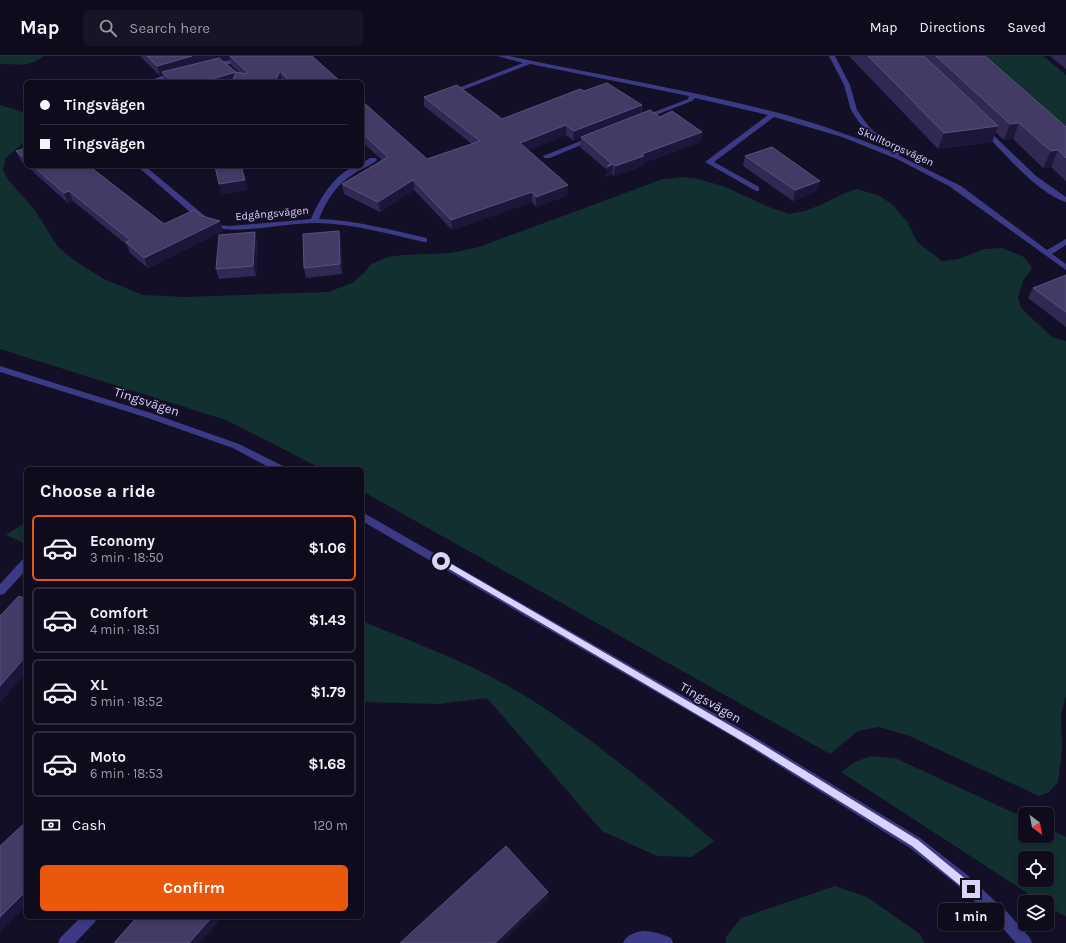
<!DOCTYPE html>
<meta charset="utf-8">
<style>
body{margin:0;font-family:Karla,sans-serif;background:#171425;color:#f1f3f6;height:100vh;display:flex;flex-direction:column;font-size:15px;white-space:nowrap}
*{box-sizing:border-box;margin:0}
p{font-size:13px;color:#9b9ba3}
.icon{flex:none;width:22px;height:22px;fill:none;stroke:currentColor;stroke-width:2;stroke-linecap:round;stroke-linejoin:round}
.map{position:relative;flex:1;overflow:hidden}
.details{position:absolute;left:24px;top:411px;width:340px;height:452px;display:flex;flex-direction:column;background:#0e0b1c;border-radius:6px;box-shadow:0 2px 6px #0003,0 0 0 1px #2e2b3b}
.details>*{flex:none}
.banner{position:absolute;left:24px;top:24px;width:340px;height:88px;border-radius:6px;box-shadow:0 2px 6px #0003,0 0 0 1px #2e2b3b;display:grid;align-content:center;height:88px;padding:0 16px;background:#0e0b1c}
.needle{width:26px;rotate:148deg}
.controls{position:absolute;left:1018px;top:751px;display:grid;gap:8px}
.controls a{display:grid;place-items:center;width:36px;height:36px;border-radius:6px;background:#0e0b1c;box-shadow:0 2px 6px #0003,0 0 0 1px #2e2b3b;font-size:20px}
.end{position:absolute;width:18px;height:18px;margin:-9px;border:5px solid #d9d4ff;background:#111;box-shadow:0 0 0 2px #111}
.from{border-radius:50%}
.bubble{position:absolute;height:28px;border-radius:6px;background:#0e0b1c;box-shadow:0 2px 6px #0003,0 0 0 1px #2e2b3b;font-size:13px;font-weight:700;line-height:28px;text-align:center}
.banner b{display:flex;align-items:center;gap:14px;height:38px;font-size:15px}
.banner b+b{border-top:1px solid #2e2b3b}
.banner i{width:10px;height:10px;background:#f1f3f6}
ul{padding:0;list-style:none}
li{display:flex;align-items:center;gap:12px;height:66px;margin:0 8px 6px;padding:0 8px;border:2px solid #2e2b3b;border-radius:6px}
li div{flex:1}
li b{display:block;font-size:15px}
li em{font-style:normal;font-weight:700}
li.current{border-color:#ea580c}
li>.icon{width:36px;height:36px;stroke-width:1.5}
h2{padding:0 16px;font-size:18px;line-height:48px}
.pay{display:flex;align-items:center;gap:10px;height:44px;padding:0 16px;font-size:15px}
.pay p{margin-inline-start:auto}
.primary-button{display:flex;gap:8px;margin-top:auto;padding:8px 16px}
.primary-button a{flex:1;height:46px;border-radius:6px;background:#ea580c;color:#fff;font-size:16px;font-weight:700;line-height:46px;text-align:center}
header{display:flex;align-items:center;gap:24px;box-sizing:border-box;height:56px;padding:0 20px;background:#0e0b1c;border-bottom:1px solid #2e2b3b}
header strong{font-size:19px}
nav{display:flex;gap:22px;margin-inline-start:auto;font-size:14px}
.search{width:280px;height:36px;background:#171425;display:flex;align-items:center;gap:10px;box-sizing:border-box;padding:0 14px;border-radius:6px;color:#9b9ba3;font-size:15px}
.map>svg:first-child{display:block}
.green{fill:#12302f;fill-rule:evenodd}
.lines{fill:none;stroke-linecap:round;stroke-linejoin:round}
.minor{fill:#3d3a85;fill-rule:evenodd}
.wall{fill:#312854;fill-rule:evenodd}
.shaded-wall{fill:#1d163a}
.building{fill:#433a66;stroke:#5a527e}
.route{fill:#d9d4ff}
.labels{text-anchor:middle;stroke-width:3.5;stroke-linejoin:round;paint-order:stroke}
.far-street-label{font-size:11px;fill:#d9d4ff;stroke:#130f26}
.street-label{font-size:13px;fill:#d9d4ff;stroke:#130f26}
</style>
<header>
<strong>Map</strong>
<div class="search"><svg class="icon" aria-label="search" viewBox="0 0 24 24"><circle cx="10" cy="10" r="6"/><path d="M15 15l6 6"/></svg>Search here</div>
<nav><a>Map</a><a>Directions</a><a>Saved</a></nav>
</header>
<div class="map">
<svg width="1066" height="887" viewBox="0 0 1066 887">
<rect width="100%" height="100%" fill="#130f26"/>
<g class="green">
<path d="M0,0H44C26,12 20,8 0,8Z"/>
<polygon points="980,0 1043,0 1066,19 1066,75"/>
<polygon points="0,49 26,57 26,85 6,102 3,114 9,125 34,153 58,191 78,207 104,223 143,239 185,241 328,236 352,227 364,217 371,208 388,201 402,199 451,197 479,191 663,123 681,121 698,123 723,130 769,151 789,158 805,155 823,148 845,137 857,133 880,140 893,149 908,167 917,186 942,205 958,203 984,193 1002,192 1024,201 1032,212 1023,225 1018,241 1021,252 1052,281 1066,285 1066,639 1061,660 1062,695 1058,726 1049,736 1039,740 907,679 878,671 858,675 830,698 362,435 362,413 322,413 226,364 0,293"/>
<polygon points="26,466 26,488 6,479"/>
<path d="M362,565C418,588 475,609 527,641C594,683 654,734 714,785L692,801L657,800L602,775L487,642L439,648L362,646Z"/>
<path d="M871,700L895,702L1025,762V780H1047V772L1066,781V860L1060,858L1047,850V846H1041L841,716L855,706ZM1025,802H1047V824H1025Z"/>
<polygon points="835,830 867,841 920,878 924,887 726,887 726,881 741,862"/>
</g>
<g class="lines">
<g class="minor">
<polygon points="256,0 271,0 268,2 211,11 208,9 211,7"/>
<path d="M497,0H509C603,20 697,35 790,60C825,70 859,83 893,96V94L868,76L858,65L851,54L844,29L829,0H835L850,29L857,54L864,64L872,74L898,92L901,96L898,99L961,130L1047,194L1066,183V189L1052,198L1066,208V214L949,130L897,103L842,81L774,61L714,106L759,131V135H756L705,106L768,59L695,42L692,45L643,64L640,62L641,61L688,43L689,40L530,8L452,38H448V36L523,7Z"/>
<polygon points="176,15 179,17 178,18 155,26 145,26"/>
<path d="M983,70L985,71L1036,120L1066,141V146C1038,138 1001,94 981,73V71Z"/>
<polygon points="593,80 596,82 595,83 550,102 544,102 543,100"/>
<path d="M370,102H376L377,104C371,110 362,112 355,117C337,128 327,143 319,163C355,164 391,174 427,182V186H424C389,178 354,168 318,167C285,166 234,181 205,169L137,110H145L211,165L218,169L230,170L311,163C319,144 338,110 362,110V107Z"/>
<polygon points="0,310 151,357 239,388 283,410 285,413 272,413 233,392 145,361 0,316"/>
<polygon points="362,456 743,674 920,782 966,818 1008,857 1030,882 1032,887 1016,887 998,867 956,828 910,792 735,682 362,465"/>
<polygon points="26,503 26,514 4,538 0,539 0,528 22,504"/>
<polygon points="81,861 97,861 95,866 75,887 58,887 60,882"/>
<path d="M643,875C653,875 662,878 671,882L673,887H623C626,879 635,876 643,875Z"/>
</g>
</g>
<g class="wall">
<path d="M140,0H312L341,26H284L282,24L281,26H165L163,19L160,20ZM230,3L231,9L240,17H236V16L222,4Z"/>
<polygon points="849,0 985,0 1066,71 1066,125 1051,111 1043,112 1013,83 1004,84 995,76 992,86 938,93"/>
<polygon points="1050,0 1066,0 1066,13"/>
<polygon points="584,35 642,49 642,57 660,61 702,76 701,86 643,107 643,110 614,120 612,118 606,121 607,114 580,91 581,82 573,85 566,79 528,94 568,129 568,139 536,151 532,146 452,174 414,134 380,156 344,138 342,128 382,104 362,86 362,45 427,103 472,88 424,50 424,41 502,63"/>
<polygon points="26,92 26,110 89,110 164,168 202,160 223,175 148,212 130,197 127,189 73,145 68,147 21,105 16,95"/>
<polygon points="745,100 817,135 793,145 743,110"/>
<polygon points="341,185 342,218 306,222 304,212"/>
<polygon points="258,186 256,220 219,223 216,213"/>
<polygon points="1066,219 1066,271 1028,242 1033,232"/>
</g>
<g class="shaded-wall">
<polygon points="192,0 229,0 230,3 202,8 162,16 163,19 160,20 157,10"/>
<polygon points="280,15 282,24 281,26 275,26"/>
<polygon points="236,16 238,26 202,26"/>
<polygon points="642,49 641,59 581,81 581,82 573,85 574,75"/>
<polygon points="1019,67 1013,83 1004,84 1010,68"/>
<polygon points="566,69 566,79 520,97 520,87"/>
<polygon points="998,70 992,86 938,93 944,77"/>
<polygon points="702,76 701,86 643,107 643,110 614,120 615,110 642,98"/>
<polygon points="1058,94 1051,111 1043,112 1051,95"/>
<polygon points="613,108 612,118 606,121 607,111"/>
<polygon points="245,124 248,134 222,139 219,128"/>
<polygon points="413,124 414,134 380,156 378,146"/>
<polygon points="820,125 817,135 793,145 795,134"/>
<polygon points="568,129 568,139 536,151 536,141"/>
<polygon points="69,135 73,145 68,147 64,137"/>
<polygon points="532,136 532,146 452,174 451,164"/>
<polygon points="220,165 223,175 148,212 144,202"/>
<polygon points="339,175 341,185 342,218 340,208"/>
<polygon points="255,176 258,186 256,220 253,210"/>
<polygon points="26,600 26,617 0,647 0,630"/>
<polygon points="26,835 26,850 0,876 0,861"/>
<polygon points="548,836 548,842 502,887 495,887"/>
<polygon points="212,861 223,861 200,887 189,887"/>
</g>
<g class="building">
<polygon points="147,0 192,0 157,10"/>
<polygon points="230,0 312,0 341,26 291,26 280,15 275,26 232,26 236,16 246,18 247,16"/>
<polygon points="868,0 924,0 998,70 944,77"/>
<polygon points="936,0 985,0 1066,71 1066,102 1058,94 1051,95 1019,67 1010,68"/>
<polygon points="219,2 236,16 202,26 172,26 162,16"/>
<polygon points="607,27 642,49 574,75 566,69 520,87 568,129 536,141 532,136 451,164 413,124 378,146 342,128 388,101 362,77 362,45 427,103 480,85 424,41 457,29 502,63 580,33 584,35"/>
<polygon points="650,54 660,61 672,55 702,76 642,98 644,100 615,110 613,108 607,111 611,107 581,81"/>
<polygon points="772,91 820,125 795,134 745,100"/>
<polygon points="26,92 26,104 16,95"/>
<polygon points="33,110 89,110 164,168 194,154 202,160 220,165 144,202 126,186 130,184 69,135 64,137"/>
<polygon points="215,110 241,110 245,124 219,128"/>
<polygon points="339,175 340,208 304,212 303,178"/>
<polygon points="255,176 253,210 216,213 219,179"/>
<polygon points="1066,219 1066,256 1033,232"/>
<polygon points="19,540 26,543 26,600 0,630 0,560"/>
<polygon points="26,766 26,835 0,861 0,790"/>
<polygon points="506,790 548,836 495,887 400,887"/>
<polygon points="137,861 212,861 189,887 114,887"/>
</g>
<polygon class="route" points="441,502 755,684 918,784 974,830 976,833 974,836 971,837 968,836 912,790 749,689 439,507 438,505"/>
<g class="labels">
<g class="far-street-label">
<text transform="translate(896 90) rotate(24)" y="4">Skulltorpsvägen</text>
<text transform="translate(272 157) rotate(-5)" y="4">Edgångsvägen</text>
</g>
<g class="street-label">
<text transform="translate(147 345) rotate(18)" y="5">Tingsvägen</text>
<text transform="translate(711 646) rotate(30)" y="5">Tingsvägen</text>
</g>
</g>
</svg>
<div class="controls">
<a><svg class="needle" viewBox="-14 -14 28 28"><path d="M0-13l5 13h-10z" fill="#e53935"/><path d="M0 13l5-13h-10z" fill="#9b9ba3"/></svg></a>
<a><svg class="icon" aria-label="locate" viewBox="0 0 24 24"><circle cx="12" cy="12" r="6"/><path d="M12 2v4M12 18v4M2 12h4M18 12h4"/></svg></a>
<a><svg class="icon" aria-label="layers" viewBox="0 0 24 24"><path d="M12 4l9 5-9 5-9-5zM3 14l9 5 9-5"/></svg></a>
</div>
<i class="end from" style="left:441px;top:505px"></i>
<i class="end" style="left:971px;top:833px"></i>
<div class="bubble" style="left:938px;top:847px;width:66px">1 min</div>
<div class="banner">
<b><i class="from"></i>Tingsvägen</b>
<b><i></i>Tingsvägen</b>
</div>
<section class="details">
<h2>Choose a ride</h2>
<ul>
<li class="current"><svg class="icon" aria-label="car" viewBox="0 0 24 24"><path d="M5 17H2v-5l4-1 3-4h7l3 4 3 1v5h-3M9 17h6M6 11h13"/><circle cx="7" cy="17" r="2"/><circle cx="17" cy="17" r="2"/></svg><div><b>Economy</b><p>3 min · 18:50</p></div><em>$1.06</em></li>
<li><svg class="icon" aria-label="car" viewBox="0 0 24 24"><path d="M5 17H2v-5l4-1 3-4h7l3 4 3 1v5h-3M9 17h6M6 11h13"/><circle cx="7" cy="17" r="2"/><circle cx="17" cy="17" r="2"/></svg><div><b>Comfort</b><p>4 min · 18:51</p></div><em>$1.43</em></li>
<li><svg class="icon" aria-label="car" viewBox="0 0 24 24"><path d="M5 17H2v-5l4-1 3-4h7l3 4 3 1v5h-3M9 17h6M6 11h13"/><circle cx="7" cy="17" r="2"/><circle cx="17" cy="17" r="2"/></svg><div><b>XL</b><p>5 min · 18:52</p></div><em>$1.79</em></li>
<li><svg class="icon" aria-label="car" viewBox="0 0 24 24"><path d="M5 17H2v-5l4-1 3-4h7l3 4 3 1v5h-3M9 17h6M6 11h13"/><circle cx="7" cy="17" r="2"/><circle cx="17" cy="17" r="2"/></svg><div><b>Moto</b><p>6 min · 18:53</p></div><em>$1.68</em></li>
</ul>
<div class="pay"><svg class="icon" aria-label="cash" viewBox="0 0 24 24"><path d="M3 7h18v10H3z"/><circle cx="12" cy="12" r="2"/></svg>Cash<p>120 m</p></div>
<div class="primary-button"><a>Confirm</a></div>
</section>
</div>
